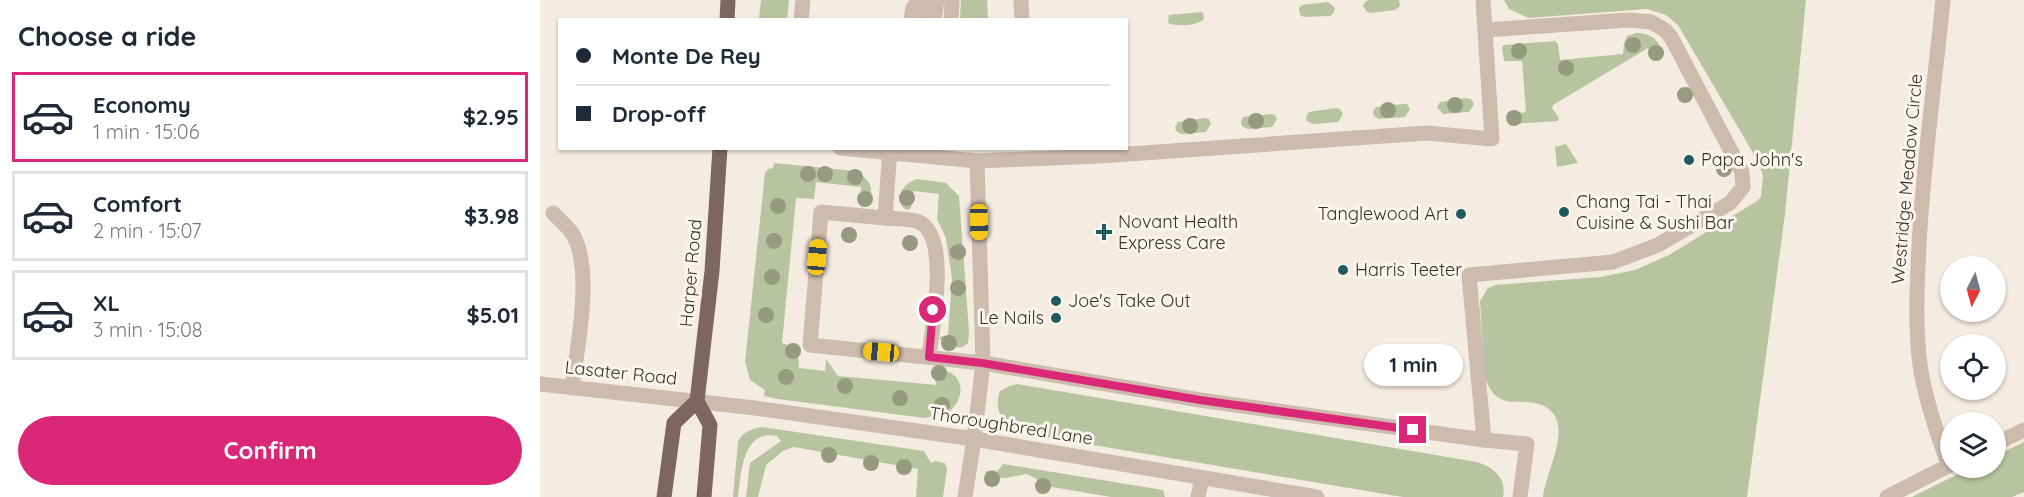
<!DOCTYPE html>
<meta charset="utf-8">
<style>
body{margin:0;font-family:Quicksand,sans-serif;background:#f2f2f3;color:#1f2937;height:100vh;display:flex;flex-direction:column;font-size:22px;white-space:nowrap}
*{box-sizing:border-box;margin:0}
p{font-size:20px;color:#747a83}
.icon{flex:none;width:33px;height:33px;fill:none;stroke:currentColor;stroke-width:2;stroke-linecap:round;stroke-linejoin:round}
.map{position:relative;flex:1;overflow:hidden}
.drawer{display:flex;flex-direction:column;background:#fff;width:540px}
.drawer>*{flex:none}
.guide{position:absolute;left:18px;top:18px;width:570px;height:132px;border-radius:0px;box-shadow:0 2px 4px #0004;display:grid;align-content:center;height:132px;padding:0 18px;background:#fff}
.needle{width:39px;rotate:186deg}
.controls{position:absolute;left:1400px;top:256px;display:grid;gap:12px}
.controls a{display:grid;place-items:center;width:66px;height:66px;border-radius:50%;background:#fff;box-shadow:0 2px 4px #0004;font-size:30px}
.end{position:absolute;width:27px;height:27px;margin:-14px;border:8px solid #db2777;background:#fff;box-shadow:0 0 0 3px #fff}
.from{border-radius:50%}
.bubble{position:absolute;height:42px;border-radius:21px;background:#fff;box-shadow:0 2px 4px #0004;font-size:20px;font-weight:700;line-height:42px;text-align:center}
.car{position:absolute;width:18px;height:36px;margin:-18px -9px;border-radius:8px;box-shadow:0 0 4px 2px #0007;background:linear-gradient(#f5c518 24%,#345 0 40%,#f5c518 0 76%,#345 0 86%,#f5c518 0)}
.guide b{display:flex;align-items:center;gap:21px;height:57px;font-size:22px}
.guide b+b{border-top:2px solid #e0e1e3}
.guide i{width:15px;height:15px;background:#1f2937}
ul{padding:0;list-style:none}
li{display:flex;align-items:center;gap:18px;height:90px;margin:0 12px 9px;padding:0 6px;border:3px solid #e0e1e3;border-radius:0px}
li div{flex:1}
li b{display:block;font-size:22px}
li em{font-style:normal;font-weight:700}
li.active{border-color:#db2777}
li>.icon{width:54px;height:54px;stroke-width:1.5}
h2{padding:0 18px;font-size:27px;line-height:72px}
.action{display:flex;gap:12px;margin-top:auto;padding:12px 18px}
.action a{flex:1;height:69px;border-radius:36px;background:#db2777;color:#fff;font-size:24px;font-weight:700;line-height:69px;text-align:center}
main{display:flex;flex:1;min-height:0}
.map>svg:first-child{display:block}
.green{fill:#b8c4a0}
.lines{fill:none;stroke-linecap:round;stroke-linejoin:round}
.minor{stroke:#cdbbac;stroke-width:15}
.major{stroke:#7d675c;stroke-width:15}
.tree{fill:#969b7f}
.route{stroke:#db2777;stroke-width:8}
.poi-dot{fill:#1f5a5e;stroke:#fbf5ee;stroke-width:2}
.labels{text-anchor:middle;stroke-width:6;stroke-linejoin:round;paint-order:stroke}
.poi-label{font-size:18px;fill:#3b302b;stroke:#fbf5ee;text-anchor:start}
.street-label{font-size:18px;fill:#3b302b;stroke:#fbf5ee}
</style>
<main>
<section class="drawer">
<h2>Choose a ride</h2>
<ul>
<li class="active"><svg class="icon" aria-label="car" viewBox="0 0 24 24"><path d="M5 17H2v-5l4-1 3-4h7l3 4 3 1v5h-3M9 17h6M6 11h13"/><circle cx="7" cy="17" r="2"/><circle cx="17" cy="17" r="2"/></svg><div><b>Economy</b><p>1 min · 15:06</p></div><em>$2.95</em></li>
<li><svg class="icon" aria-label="car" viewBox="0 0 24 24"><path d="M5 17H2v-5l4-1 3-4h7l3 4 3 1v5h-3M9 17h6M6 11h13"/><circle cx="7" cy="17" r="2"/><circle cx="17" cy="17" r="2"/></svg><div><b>Comfort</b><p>2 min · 15:07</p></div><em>$3.98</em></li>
<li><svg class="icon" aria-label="car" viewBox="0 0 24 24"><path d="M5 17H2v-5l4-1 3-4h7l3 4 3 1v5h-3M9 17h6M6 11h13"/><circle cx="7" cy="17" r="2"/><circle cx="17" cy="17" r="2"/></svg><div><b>XL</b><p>3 min · 15:08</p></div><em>$5.01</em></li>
</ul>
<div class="action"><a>Confirm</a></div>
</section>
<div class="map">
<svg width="1484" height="497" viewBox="0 0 1484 497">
<rect width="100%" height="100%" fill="#f4ebe1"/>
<g class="green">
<polygon points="221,0 249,0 247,19 219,19"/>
<polygon points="421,0 447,0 448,19 420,19"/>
<polygon points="830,0 859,0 860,6 855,10 830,13 826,11 823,6 826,1"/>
<path d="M964,0H1266L1245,214L1207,497H1003C1005,474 1031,430 1011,411C988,390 958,419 945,377L940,301L948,288L955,285L1061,277L1095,270L1129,255L1217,201L1221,197L1223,176L1219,163L1138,25L1126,15L1107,9L988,18L969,9Z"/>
<polygon points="788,2 795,8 793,14 790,16 764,17 760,15 759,8 762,5"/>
<path d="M661,12L663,13L664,19C656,26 638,27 628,23L629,15Z"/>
<path d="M1096,33C1112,33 1125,43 1120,60L1115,61L1108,48L1013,105L1012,108L1019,118L1018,121L972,124L968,121V115L986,112L982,61H964L962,47L964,45L1015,41L1018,44L1020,60L1083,54L1084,43L1087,36Z"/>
<polygon points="927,98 931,99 934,104 929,112 903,114 897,107 900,102"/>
<polygon points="863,104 867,104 870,109 865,117 839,119 834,116 833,112 836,107"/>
<polygon points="796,108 800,109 803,114 798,122 773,124 767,121 766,117 769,112"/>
<polygon points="731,114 735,115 737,119 732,127 707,129 702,126 701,122 703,117"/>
<polygon points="665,118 669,119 671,124 666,132 641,134 636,131 635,127 638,122"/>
<polygon points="1026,144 1038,163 1017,167 1015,147"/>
<path d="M234,163L315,171C328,178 334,185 330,200L323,205L320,204L321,187L276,182L274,199L256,198L242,343L258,348L259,368L285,371L286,359L298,376L397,385L391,370C423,366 430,395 407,414L385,418L238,399L224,396L225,390L210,380L205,362L225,173L228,169L233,168Z"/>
<path d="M378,179L406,183L419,196L429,332L428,343L423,347C414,349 406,345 400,339V337L408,335L412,279L406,238L397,219L399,194L373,191L371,208L367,210C351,201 364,181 378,179Z"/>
<path d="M477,384L937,462C953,467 967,478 963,497H863L481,433C463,426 453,410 460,391L467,387Z"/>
<path d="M222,427L384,451L391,463L396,461L405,463L407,469L403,497H376L378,469L254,447L243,451L226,465L218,497H206L210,463L241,441L237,436C202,429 201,474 198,497H193L198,442C202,432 212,429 222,427Z"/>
<polygon points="1484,442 1484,492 1472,497 1372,497 1430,468 1455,468 1455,456"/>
<polygon points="463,464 623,490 625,497 571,497 512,487 487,474 465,478 445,477 446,471 454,470 457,472"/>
</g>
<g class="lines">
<g class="minor">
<polyline points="481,0 482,20"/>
<path d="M1403,0C1395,82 1383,164 1379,246C1377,285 1375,326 1380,365C1385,399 1397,434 1409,466"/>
<polyline points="261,20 263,0"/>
<polyline points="371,20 373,8 380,0"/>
<polyline points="382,20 383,7 388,0"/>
<polyline points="394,20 397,0"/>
<polyline points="411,20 412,0"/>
<polyline points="300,148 437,161 560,156 887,133 952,139 943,0"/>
<polyline points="350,148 345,218 281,212 270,345 443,363 660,400 944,440 987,444 980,497"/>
<path d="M13,213C19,219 27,226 32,233C54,267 37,349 32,388"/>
<path d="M345,218C355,219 372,218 381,223C410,241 392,326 389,357"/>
<polyline points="0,384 215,408 434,439 777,497"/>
<polyline points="944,440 929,275 1073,262 1118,245 1190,203 1203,187 1202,172 1131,37 1125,30 1111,22 1089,20 945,30"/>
<polyline points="1455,444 1484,430"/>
<polyline points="425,497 434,439 443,363 437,161"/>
<polyline points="658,497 662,478"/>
<polyline points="1347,497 1410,465"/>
</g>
<g class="major">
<polyline points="187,20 188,0"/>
<polyline points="124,497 134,423 157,401"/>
<polyline points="164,497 170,425 157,401 172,271 180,148"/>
</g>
</g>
<g class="tree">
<circle cx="1093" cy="45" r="8"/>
<circle cx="979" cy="51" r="8"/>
<circle cx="1116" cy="53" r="8"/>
<circle cx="1026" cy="68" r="8"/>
<circle cx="1145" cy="95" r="8"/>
<circle cx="915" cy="105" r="8"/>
<circle cx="848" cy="110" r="8"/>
<circle cx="974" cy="118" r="8"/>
<circle cx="716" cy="121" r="8"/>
<circle cx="650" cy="126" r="8"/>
<circle cx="1184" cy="169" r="8"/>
<circle cx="268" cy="174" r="8"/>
<circle cx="285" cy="174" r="8"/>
<circle cx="315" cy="177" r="8"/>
<circle cx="367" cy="198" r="8"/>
<circle cx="325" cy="199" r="8"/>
<circle cx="238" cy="206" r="8"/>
<circle cx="309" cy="235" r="8"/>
<circle cx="234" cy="241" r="8"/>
<circle cx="370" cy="243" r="8"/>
<circle cx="418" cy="252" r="8"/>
<circle cx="232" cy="277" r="8"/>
<circle cx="418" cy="288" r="8"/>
<circle cx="226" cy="315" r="8"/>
<circle cx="409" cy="343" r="8"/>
<circle cx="253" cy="351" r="8"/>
<circle cx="399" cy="373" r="8"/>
<circle cx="246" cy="377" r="8"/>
<circle cx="305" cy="386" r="8"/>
<circle cx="360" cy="398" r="8"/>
<circle cx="402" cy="405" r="8"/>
<circle cx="289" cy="455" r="8"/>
<circle cx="331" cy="463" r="8"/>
<circle cx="364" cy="467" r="8"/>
<circle cx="452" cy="479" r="8"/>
<circle cx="503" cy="486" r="8"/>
</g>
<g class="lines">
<polyline class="route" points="393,310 389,357 442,363 660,400 873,430"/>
</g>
<g class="poi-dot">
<circle cx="1149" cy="160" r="6"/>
<circle cx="1024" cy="212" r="6"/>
<circle cx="921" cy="214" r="6"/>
<path d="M561 223h6v6h6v6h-6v6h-6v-6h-6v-6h6z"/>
<circle cx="803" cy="270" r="6"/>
<circle cx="516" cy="301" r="6"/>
<circle cx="516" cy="318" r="6"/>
</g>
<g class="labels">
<g class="poi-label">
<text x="1161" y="166">Papa John's</text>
<text x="1036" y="208">Chang Tai - Thai<tspan x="1036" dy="21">Cuisine &amp; Sushi Bar</tspan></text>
<text x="909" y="220" text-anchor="end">Tanglewood Art</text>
<text x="578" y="228">Novant Health<tspan x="578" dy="21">Express Care</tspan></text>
<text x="815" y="276">Harris Teeter</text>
<text x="528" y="307">Joe's Take Out</text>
<text x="504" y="324" text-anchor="end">Le Nails</text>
</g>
<g class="street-label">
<text transform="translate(1367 179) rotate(-85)" y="6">Westridge Meadow Circle</text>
<text transform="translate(151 273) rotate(-85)" y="6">Harper Road</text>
<text transform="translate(81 373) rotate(6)" y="6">Lasater Road</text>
<text transform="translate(471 426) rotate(9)" y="6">Thoroughbred Lane</text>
</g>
</g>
</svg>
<div class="controls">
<a><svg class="needle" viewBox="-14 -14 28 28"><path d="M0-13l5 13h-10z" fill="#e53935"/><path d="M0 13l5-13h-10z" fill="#747a83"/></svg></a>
<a><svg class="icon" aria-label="locate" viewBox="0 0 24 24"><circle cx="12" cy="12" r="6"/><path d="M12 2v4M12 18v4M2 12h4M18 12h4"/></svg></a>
<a><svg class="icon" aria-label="layers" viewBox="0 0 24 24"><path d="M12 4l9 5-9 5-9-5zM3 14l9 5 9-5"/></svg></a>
</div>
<i class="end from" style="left:393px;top:310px"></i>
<i class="end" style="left:873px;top:430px"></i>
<div class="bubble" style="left:824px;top:344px;width:99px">1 min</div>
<i class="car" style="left:439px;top:222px;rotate:179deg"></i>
<i class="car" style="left:277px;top:257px;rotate:5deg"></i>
<i class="car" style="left:341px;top:352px;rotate:275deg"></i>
<div class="guide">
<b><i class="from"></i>Monte De Rey</b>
<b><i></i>Drop-off</b>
</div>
</div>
</main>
